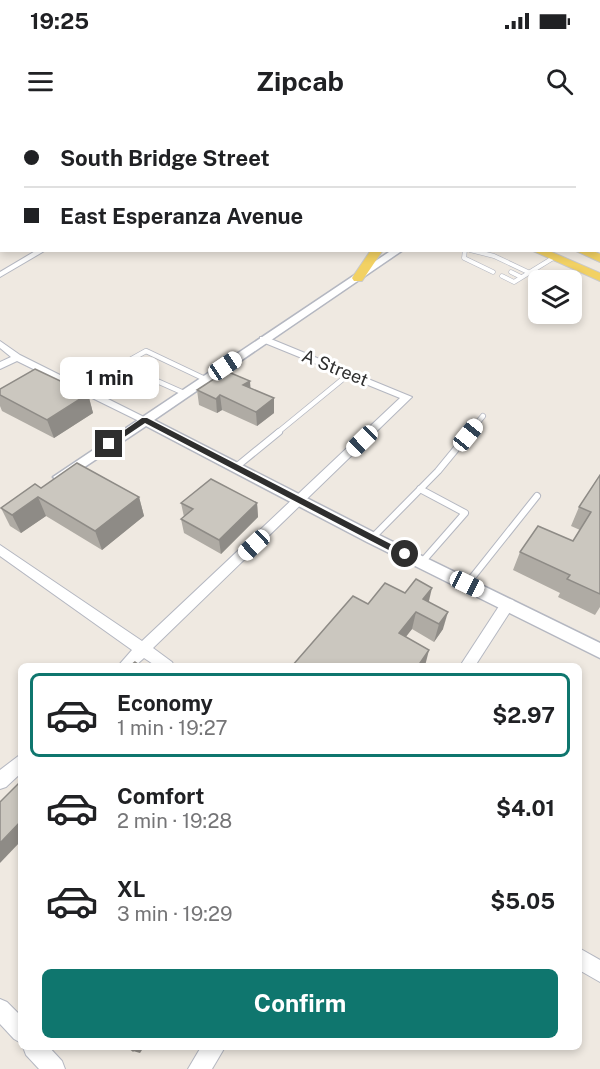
<!DOCTYPE html>
<meta charset="utf-8">
<style>
body{margin:0;font-family:"Public Sans",sans-serif;background:#f2f2f2;color:#202124;height:100vh;display:flex;flex-direction:column;font-size:22px;white-space:nowrap}
*{box-sizing:border-box;margin:0}
p{font-size:20px;color:#757577}
.icon{flex:none;width:33px;height:33px;fill:none;stroke:currentColor;stroke-width:2;stroke-linecap:round;stroke-linejoin:round}
.map{position:relative;flex:1;overflow:hidden}
.drawer{position:absolute;left:18px;top:543px;width:564px;height:387px;display:flex;flex-direction:column;background:#fff;border-radius:9px;box-shadow:0 3px 9px #0003}
.drawer>*{flex:none}
.guide{position:absolute;left:0px;top:0px;width:600px;height:132px;box-shadow:0 3px 9px #0003;display:grid;align-content:center;height:132px;padding:0 24px;background:#fff}
.fabs{position:absolute;left:528px;top:150px;display:grid;gap:12px}
.fabs a{display:grid;place-items:center;width:54px;height:54px;border-radius:9px;background:#fff;box-shadow:0 3px 9px #0003;font-size:30px}
.end{position:absolute;width:27px;height:27px;margin:-14px;border:8px solid #2e2e2e;background:#fff;box-shadow:0 0 0 3px #fff}
.from{border-radius:50%}
.bubble{position:absolute;height:42px;border-radius:9px;background:#fff;box-shadow:0 3px 9px #0003;font-size:20px;font-weight:700;line-height:42px;text-align:center}
.car{position:absolute;width:18px;height:36px;margin:-18px -9px;border-radius:8px;box-shadow:0 0 4px 2px #0007;background:linear-gradient(#fff 24%,#345 0 40%,#fff 0 76%,#345 0 86%,#fff 0)}
.guide b{display:flex;align-items:center;gap:21px;height:57px;font-size:22px}
.guide b+b{border-top:2px solid #e0e0e0}
.guide i{width:15px;height:15px;background:#202124}
ul{padding:10px 0 0;list-style:none}
li{display:flex;align-items:center;gap:18px;height:84px;margin:0 12px 9px;padding:0 12px;border:3px solid transparent;border-radius:9px}
li div{flex:1}
li b{display:block;font-size:22px}
li em{font-style:normal;font-weight:700}
li.active{border-color:#0f766e}
li>.icon{width:54px;height:54px;stroke-width:1.5}
.cta{display:flex;gap:12px;margin-top:auto;padding:12px 24px}
.cta a{flex:1;height:69px;border-radius:9px;background:#0f766e;color:#fff;font-size:24px;font-weight:700;line-height:69px;text-align:center}
.status{display:flex;justify-content:space-between;align-items:center;height:42px;padding:0 30px;background:#fff;direction:ltr}
.status svg{height:16px;fill:currentColor}
header{display:flex;justify-content:space-between;align-items:center;height:78px;padding:0 24px;background:#fff;font-size:27px;font-weight:700}
.map>svg:first-child{display:block}
.lines{fill:none;stroke-linecap:round;stroke-linejoin:round}
.service-far3-casing{stroke:#b4b7c1;stroke-width:4}
.service-far2-casing{stroke:#b4b7c1;stroke-width:5}
.service-far1-casing{stroke:#b4b7c1;stroke-width:6}
.service-casing{stroke:#b4b7c1;stroke-width:8}
.minor-casing{stroke:#b4b7c1;stroke-width:2}
.tertiary-casing{stroke:#b4b7c1;stroke-width:3}
.primary-casing{stroke:#c9c9c9;stroke-width:2}
.service-far3{stroke:#fff;stroke-width:3}
.service-far2{stroke:#fff;stroke-width:4}
.service-far1{stroke:#fff;stroke-width:4.5}
.service{stroke:#fff;stroke-width:6}
.minor{fill:#fff;fill-rule:evenodd}
.tertiary{fill:#fff;fill-rule:evenodd}
.primary{fill:#f2d163;fill-rule:evenodd}
.wall{fill:#afaba4}
.shaded-wall{fill:#8e8b86}
.building{fill:#cbc7bf;stroke:#8e8b86;stroke-width:1.5}
.route{fill:#2e2e2e}
.labels{text-anchor:middle;stroke-width:6;stroke-linejoin:round;paint-order:stroke}
.far-street-label{font-size:18px;fill:#2e2e2e;stroke:#fff}
</style>
<div class="status"><b>19:25</b><svg viewBox="0 0 49 12"><path d="M0 12V9h3v3zM5 12V6h3v6zM10 12V3h3v9zM15 12V0h3v12zM26 1h20v11H26zM47 4h2v5h-2z"/></svg></div>
<header><svg class="icon" aria-label="menu" viewBox="0 0 24 24"><path d="M4 6h16M4 12h16M4 18h16"/></svg>Zipcab<svg class="icon" aria-label="search" viewBox="0 0 24 24"><circle cx="10" cy="10" r="6"/><path d="M15 15l6 6"/></svg></header>
<div class="map">
<svg width="600" height="949" viewBox="0 0 600 949">
<rect width="100%" height="100%" fill="#efe9e1"/>
<g class="lines">
<defs>
<g id="service-far3">
<polyline points="233,0 241,2"/>
<polyline points="427,0 429,2"/>
<polyline points="24,2 27,0"/>
<polyline points="337,2 357,0"/>
</g>
<g id="service-far2">
<polyline points="465,130 464,138 493,152"/>
<polyline points="470,130 494,136 530,153"/>
<polyline points="511,152 521,157"/>
<polyline points="502,156 514,162 553,138"/>
</g>
<g id="service-far1">
<polyline points="121,245 146,231 205,259"/>
<polyline points="82,269 121,245 184,273"/>
<polyline points="277,313 349,254"/>
<polyline points="469,313 483,296"/>
</g>
<g id="service">
<polyline points="236,347 279,312"/>
<polyline points="420,369 465,393 422,442"/>
<polyline points="372,418 438,351 470,312"/>
<polyline points="467,464 537,376"/>
</g>
<g id="minor">
<polygon points="276,0 283,0 274,2"/>
<rect x="0" y="21" width="2" height="4"/>
<polygon points="600,24 600,28 598,29 598,25"/>
<polygon points="37,130 46,130 0,157 0,152"/>
<polygon points="260,217 266,217 412,277 153,528 172,542 174,546 156,546 144,538 135,546 118,546 132,530 0,436 0,425 142,521 400,278 260,221"/>
<polygon points="0,221 20,235 150,300 145,303 141,302 17,241 0,249 0,242 11,237 0,228"/>
<polygon points="508,479 513,480 515,484 475,546 460,546 503,480"/>
<polygon points="21,634 21,653 6,667 0,669 0,650"/>
<polygon points="579,828 600,840 600,862 579,850"/>
<polygon points="0,879 7,882 21,896 21,923 14,919 0,904"/>
<polygon points="23,927 49,927 62,941 65,949 39,949 26,935"/>
<polygon points="201,927 225,927 212,949 188,949"/>
</g>
<polygon id="tertiary" points="392,130 403,130 154,300 377,414 600,523 600,538 367,422 146,306 65,360 60,362 53,357"/>
<g id="primary">
<polygon points="328,0 336,0 337,2 329,2"/>
<polygon points="371,130 383,130 362,161 354,161 352,158"/>
<polygon points="531,130 547,130 600,153 600,161"/>
<polygon points="574,130 591,130 600,134 600,142"/>
</g>
</defs>
<use href="#service-far3" class="service-far3-casing"/>
<use href="#service-far2" class="service-far2-casing"/>
<use href="#service-far1" class="service-far1-casing"/>
<use href="#service" class="service-casing"/>
<use href="#minor" class="minor-casing"/>
<use href="#tertiary" class="tertiary-casing"/>
<use href="#primary" class="primary-casing"/>
<use href="#service-far3" class="service-far3"/>
<use href="#service-far2" class="service-far2"/>
<use href="#service-far1" class="service-far1"/>
<use href="#service" class="service"/>
<use href="#minor" class="minor"/>
<use href="#tertiary" class="tertiary"/>
<use href="#primary" class="primary"/>
</g>
<g class="wall">
<polygon points="375,0 425,0 427,2 377,2"/>
<polygon points="250,261 250,268 274,278 274,293 257,306 222,290 217,293 199,285 197,270"/>
<polygon points="0,269 88,274 93,293 54,318 2,291 0,286"/>
<polygon points="600,355 600,487 595,495 558,477 560,473 513,450 520,432 573,421 580,410 571,406 579,387"/>
<polygon points="41,368 139,377 144,396 102,430 46,396 21,413 10,406 1,388"/>
<polygon points="181,383 257,383 258,397 221,434 184,413 181,399 184,397"/>
<polygon points="405,473 429,481 443,509 434,522 412,509 405,517 368,484"/>
</g>
<g class="shaded-wall">
<polygon points="199,0 214,0 214,2 196,2"/>
<polygon points="250,261 251,275 243,265"/>
<polygon points="88,274 93,293 54,318 47,300"/>
<polygon points="220,275 222,290 217,293 216,279"/>
<polygon points="274,278 274,293 257,306 256,292"/>
<polygon points="38,377 46,396 21,413 12,395"/>
<polygon points="139,377 144,396 102,430 95,411"/>
<polygon points="257,383 258,397 221,434 219,420"/>
<polygon points="432,468 428,485 423,479"/>
<polygon points="416,492 412,509 395,531 399,513"/>
<polygon points="448,492 443,509 434,522 439,504"/>
<polygon points="429,530 425,546 418,546"/>
<polygon points="21,701 21,721 0,743 0,723"/>
<polygon points="136,927 144,927 140,933 133,931"/>
</g>
<g class="building">
<polygon points="165,0 199,0 196,2 162,2"/>
<polygon points="402,0 425,0 427,2 404,2"/>
<polygon points="35,249 88,274 47,300 0,275 0,269"/>
<polygon points="226,251 250,261 243,265 274,278 256,292 220,275 216,279 197,270"/>
<polygon points="77,343 139,377 95,411 38,377 12,395 1,388 35,364 41,368"/>
<polygon points="600,355 600,474 567,459 570,455 520,432 538,406 573,421 591,392 579,387"/>
<polygon points="211,359 257,383 219,420 181,399 193,389 181,383"/>
<polygon points="416,459 432,468 423,479 448,492 439,504 416,492 399,513 429,530 418,546 292,546 353,476 368,484 385,463 405,473"/>
<polygon points="135,542 141,546 130,546"/>
<polygon points="21,661 21,701 0,723 0,682"/>
<polygon points="128,927 136,927 133,931"/>
</g>
<polygon class="route" points="142,298 147,298 410,434 402,437 145,303 111,326 106,326 106,323"/>
<g class="labels">
<g class="far-street-label">
<text transform="translate(335 248) rotate(22)" y="6">A Street</text>
</g>
</g>
</svg>
<div class="fabs">
<a><svg class="icon" aria-label="layers" viewBox="0 0 24 24"><path d="M12 4l9 5-9 5-9-5zM3 14l9 5 9-5"/></svg></a>
</div>
<i class="end from" style="left:405px;top:434px"></i>
<i class="end" style="left:109px;top:324px"></i>
<div class="bubble" style="left:60px;top:237px;width:99px">1 min</div>
<i class="car" style="left:225px;top:246px;rotate:56deg"></i>
<i class="car" style="left:468px;top:315px;rotate:39deg"></i>
<i class="car" style="left:362px;top:321px;rotate:226deg"></i>
<i class="car" style="left:254px;top:425px;rotate:227deg"></i>
<i class="car" style="left:467px;top:464px;rotate:116deg"></i>
<div class="guide">
<b><i class="from"></i>South Bridge Street</b>
<b><i></i>East Esperanza Avenue</b>
</div>
<section class="drawer">
<ul>
<li class="active"><svg class="icon" aria-label="car" viewBox="0 0 24 24"><path d="M5 17H2v-5l4-1 3-4h7l3 4 3 1v5h-3M9 17h6M6 11h13"/><circle cx="7" cy="17" r="2"/><circle cx="17" cy="17" r="2"/></svg><div><b>Economy</b><p>1 min · 19:27</p></div><em>$2.97</em></li>
<li><svg class="icon" aria-label="car" viewBox="0 0 24 24"><path d="M5 17H2v-5l4-1 3-4h7l3 4 3 1v5h-3M9 17h6M6 11h13"/><circle cx="7" cy="17" r="2"/><circle cx="17" cy="17" r="2"/></svg><div><b>Comfort</b><p>2 min · 19:28</p></div><em>$4.01</em></li>
<li><svg class="icon" aria-label="car" viewBox="0 0 24 24"><path d="M5 17H2v-5l4-1 3-4h7l3 4 3 1v5h-3M9 17h6M6 11h13"/><circle cx="7" cy="17" r="2"/><circle cx="17" cy="17" r="2"/></svg><div><b>XL</b><p>3 min · 19:29</p></div><em>$5.05</em></li>
</ul>
<div class="cta"><a>Confirm</a></div>
</section>
</div>
